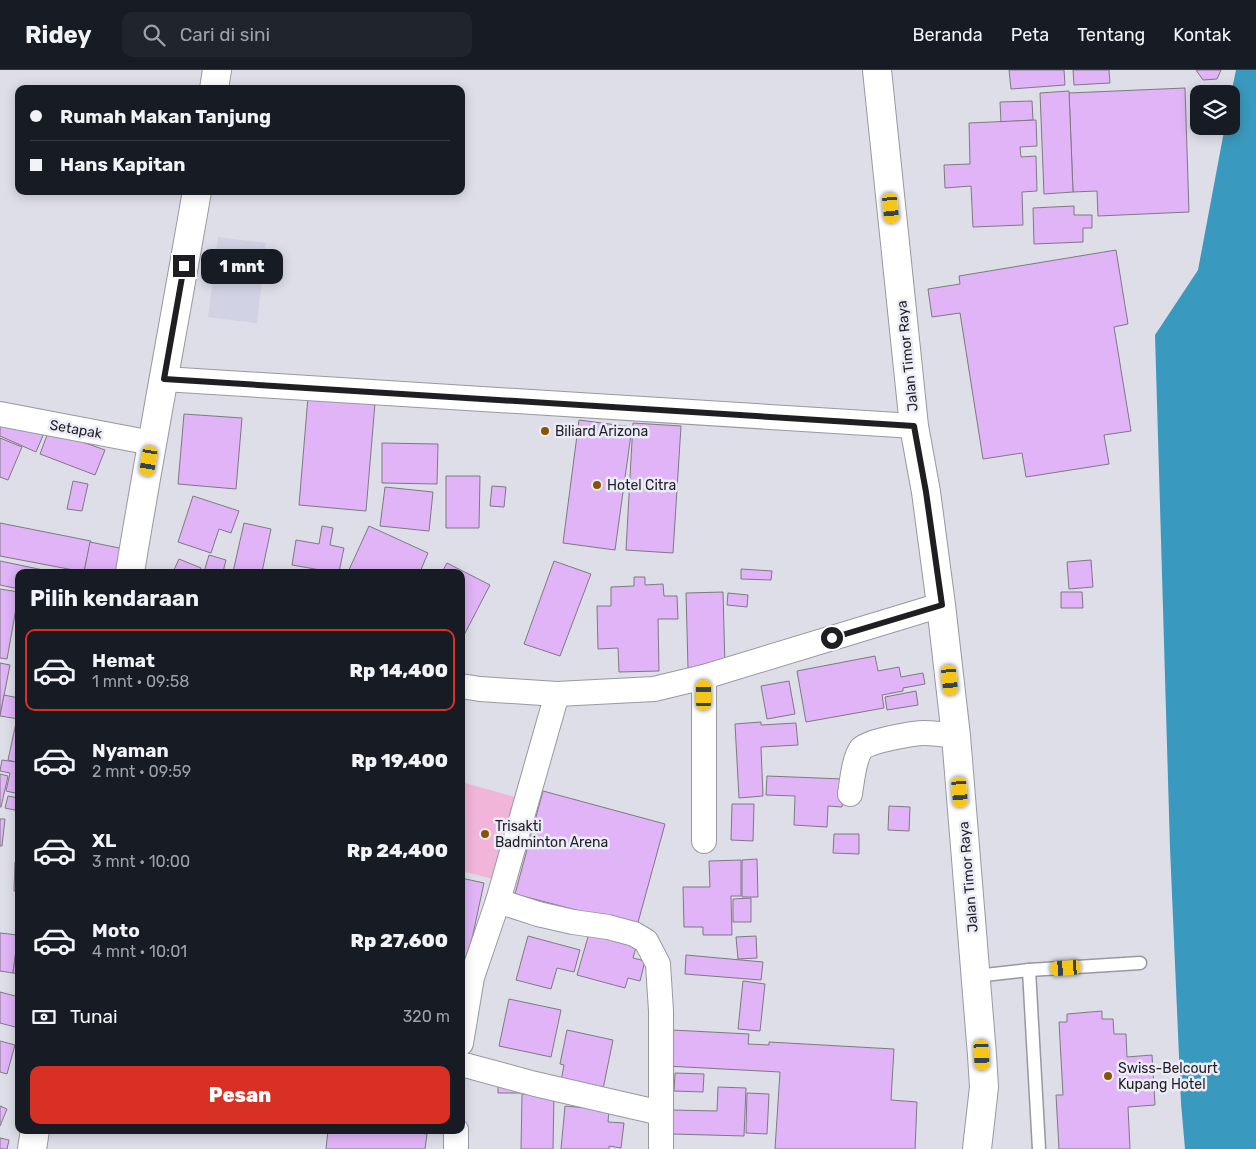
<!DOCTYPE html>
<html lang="id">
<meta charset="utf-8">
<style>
body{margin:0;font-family:Rubik,sans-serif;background:#20242c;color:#f1f3f6;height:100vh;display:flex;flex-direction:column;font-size:19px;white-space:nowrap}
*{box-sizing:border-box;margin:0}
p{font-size:16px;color:#9ea1a6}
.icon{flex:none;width:28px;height:28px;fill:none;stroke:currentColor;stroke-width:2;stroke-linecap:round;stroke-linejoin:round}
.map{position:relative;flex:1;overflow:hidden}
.drawer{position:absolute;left:15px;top:499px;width:450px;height:565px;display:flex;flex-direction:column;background:#171b24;border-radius:10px;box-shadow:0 2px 12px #0003}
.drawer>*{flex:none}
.top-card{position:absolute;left:15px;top:15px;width:450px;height:110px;border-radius:10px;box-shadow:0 2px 12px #0003;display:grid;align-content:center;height:110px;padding:0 15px;background:#171b24}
.controls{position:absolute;left:1190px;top:15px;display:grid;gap:10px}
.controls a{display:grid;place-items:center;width:50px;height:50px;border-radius:10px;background:#171b24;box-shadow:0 2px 12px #0003;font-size:25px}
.end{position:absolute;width:22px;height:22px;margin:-11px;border:6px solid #1f1f23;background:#fff;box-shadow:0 0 0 2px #fff}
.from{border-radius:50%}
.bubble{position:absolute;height:35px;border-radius:10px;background:#171b24;box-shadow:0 2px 12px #0003;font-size:16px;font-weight:800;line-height:35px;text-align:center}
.car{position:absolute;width:15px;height:30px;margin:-15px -8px;border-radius:6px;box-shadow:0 0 4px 1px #0007;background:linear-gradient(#f5c518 24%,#345 0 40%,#f5c518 0 76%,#345 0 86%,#f5c518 0)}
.top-card b{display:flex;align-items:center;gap:18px;height:48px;font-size:19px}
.top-card b+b{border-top:1px solid #363941}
.top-card i{width:12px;height:12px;background:#f1f3f6}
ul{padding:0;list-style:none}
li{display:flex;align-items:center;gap:15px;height:82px;margin:0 10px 8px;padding:0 5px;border:2px solid transparent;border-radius:10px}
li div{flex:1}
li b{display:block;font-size:19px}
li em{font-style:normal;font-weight:800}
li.active{border-color:#d93025}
li>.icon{width:45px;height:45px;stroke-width:1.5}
h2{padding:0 15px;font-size:22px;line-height:60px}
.pay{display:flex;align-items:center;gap:12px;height:55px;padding:0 15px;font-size:19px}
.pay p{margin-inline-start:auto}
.button{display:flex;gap:10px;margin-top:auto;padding:10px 15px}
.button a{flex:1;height:58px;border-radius:10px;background:#d93025;color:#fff;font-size:20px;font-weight:800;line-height:58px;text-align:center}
header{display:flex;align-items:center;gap:30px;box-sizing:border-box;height:70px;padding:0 25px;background:#171b24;border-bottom:1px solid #363941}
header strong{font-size:24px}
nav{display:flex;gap:28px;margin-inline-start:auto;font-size:18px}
.search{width:350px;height:45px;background:#20242c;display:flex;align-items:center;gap:12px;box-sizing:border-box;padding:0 18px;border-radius:10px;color:#9ea1a6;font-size:19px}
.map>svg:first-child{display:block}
.built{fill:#d1d2e4}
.green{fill:#f0b5d8}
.water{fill:#3a99be}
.building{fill:#e0b4f7;stroke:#7e7981}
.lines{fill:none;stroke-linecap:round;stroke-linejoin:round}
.lane-casing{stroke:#9898a2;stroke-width:15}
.street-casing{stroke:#9898a2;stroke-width:26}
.secondary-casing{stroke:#9898a2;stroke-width:30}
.highway-casing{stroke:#9898a2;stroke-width:30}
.lane{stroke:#fff;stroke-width:12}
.street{stroke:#fff;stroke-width:24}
.secondary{stroke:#fff;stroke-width:28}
.highway{stroke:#fff;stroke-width:28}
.route{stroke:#1f1f23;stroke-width:6}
.poi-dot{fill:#895401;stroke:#ebecf7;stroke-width:2}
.labels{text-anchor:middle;stroke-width:5;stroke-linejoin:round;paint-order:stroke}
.street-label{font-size:14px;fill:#1f1f23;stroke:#ebecf7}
.poi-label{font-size:14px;fill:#1f1f23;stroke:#ebecf7;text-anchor:start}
</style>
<header>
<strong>Ridey</strong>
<div class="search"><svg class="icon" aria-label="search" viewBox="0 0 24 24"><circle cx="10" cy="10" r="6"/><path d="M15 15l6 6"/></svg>Cari di sini</div>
<nav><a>Beranda</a><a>Peta</a><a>Tentang</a><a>Kontak</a></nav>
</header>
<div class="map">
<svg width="1256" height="1079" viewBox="0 0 1256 1079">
<rect width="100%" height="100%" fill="#dedee9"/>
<polygon class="built" points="218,167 266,173 257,253 208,247"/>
<polygon class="green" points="461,712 519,728 497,810 461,801"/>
<polygon class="water" points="1236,0 1256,0 1256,1079 1185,1079 1181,1033 1170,778 1155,265 1198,200 1225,56 1231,56 1231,24"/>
<g class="building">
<polygon points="1009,0 1064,0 1065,15 1011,19"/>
<polygon points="1073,0 1109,0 1110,13 1074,15"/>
<polygon points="1196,0 1221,0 1217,9 1203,10"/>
<polygon points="1185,18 1189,142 1098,146 1097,121 1073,122 1069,23"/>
<polygon points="1069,21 1073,122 1044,124 1040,23"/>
<polygon points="1032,31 1033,50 1001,52 1000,32"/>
<polygon points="1036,50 1037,76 1020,77 1021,87 1036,86 1037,121 1022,122 1023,155 973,157 971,116 945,118 944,95 970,94 969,53"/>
<polygon points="1074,136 1074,145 1092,145 1092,158 1083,158 1083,172 1034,174 1033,138"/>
<polygon points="1116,180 1128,254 1114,257 1131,361 1104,365 1109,394 1026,407 1022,383 983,389 960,243 932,247 928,219 960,214 959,206"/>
<polygon points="308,327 375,333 366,441 299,435"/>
<polygon points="184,344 242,348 236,419 178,414"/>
<polygon points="5,345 44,363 36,382 0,366 0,356"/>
<polygon points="579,350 632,357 615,480 563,473"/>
<polygon points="633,353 681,356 673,483 626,480"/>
<polygon points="49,360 105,380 95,405 40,384"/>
<polygon points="0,368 22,377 8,410 0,407"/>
<polygon points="382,373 438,374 437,414 382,413"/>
<polygon points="446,406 480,406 479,458 446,458"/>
<polygon points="73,411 88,414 82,441 67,439"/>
<polygon points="492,416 506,417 504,437 490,436"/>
<polygon points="385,417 433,422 429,461 380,456"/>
<polygon points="193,426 239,441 231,463 219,459 211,483 178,472"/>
<polygon points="0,453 91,471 84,502 0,486"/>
<polygon points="244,453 271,459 262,502 233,502"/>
<polygon points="322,456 333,458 330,475 344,478 339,502 332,502 292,495 296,470 319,474"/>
<polygon points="369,456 428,483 420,502 348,502"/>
<polygon points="90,472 129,480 125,502 84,502"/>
<polygon points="209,485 226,490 223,502 204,502"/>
<polygon points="179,489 201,498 199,502 173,502"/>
<polygon points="1091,490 1093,517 1069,519 1067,492"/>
<polygon points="0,491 53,502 19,502 19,519 0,515"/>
<polygon points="554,491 591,504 560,586 524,574"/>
<polygon points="447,493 490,515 463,567 461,566 461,502 442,502"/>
<polygon points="741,499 772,501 771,510 741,509"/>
<polygon points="634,507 645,507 645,515 663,514 664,526 677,526 678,549 658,549 659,601 619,602 618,578 598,579 597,536 611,536 611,517 634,516"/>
<polygon points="0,519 19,522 7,589 0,588"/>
<polygon points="723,522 725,596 688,598 686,523"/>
<polygon points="1061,522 1082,522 1083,538 1061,538"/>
<polygon points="728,523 748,525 747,537 727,535"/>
<polygon points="875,586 878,601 899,597 901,607 923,603 925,614 903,618 903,621 882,625 884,638 806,652 797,601"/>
<polygon points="0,593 10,595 0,646"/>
<polygon points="789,611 795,644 767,649 761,616"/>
<polygon points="916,621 918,635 887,640 885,627"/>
<polygon points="4,625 19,628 19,649 0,646"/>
<polygon points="761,652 761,655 796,653 798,675 761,677 763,726 739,728 735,654"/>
<polygon points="16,653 19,653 19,693 8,690"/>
<polygon points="2,690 16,692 16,695 19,696 19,724 6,721 10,703 0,701"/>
<polygon points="0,704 8,706 1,737 0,737"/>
<polygon points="767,706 844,709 842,737 828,736 827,757 794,755 795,726 766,725"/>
<polygon points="543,721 665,754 637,856 515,824"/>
<polygon points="8,726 19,728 19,741 5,738"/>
<polygon points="732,734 754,734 753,771 731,770"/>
<polygon points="889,736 910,737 909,761 888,760"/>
<polygon points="0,749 5,749 2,776 0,776"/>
<polygon points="834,764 859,764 859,784 833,783"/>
<polygon points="757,789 758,827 742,827 742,790"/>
<polygon points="741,790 741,826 731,826 732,865 703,865 703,857 684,857 683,817 710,817 709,791"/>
<polygon points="15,792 19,793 19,822 14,821"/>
<polygon points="461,808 484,813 468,887 461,885"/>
<polygon points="751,828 751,852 733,852 733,829"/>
<polygon points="590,860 637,874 633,888 645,891 640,911 628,908 625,918 577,905"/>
<polygon points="0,863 18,865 13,903 0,901"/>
<polygon points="18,866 19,866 19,904 13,903"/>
<polygon points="528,866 580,880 574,902 557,898 551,919 516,910"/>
<polygon points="756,866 757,888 738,889 736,867"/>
<polygon points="686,885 763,892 761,910 685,904"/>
<polygon points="743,911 765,914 760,961 738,959"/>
<polygon points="0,922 19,927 19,958 0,953"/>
<polygon points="509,929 561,940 551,987 499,976"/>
<polygon points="1102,941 1102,949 1113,949 1114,964 1126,964 1127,987 1152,985 1155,1035 1128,1037 1130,1079 1059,1079 1056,1025 1063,1025 1059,952 1067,952 1067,944"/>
<polygon points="567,960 613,970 603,1019 561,1011 564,995 560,994"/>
<polygon points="672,960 749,964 748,974 769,975 769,972 894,979 891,1030 917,1032 915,1079 775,1079 780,1002 666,996"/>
<polygon points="0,971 15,975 7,1004 0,1002"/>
<polygon points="675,1003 704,1004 703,1022 674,1021"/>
<polygon points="498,1015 521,1016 521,1023 498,1023"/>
<polygon points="718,1017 746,1018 744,1066 672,1064 673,1040 717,1041"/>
<polygon points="747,1023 769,1024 767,1064 746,1063"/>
<polygon points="522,1024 554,1024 553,1079 521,1079"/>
<polygon points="0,1036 7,1039 0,1056"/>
<polygon points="565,1036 609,1040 608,1052 624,1053 621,1078 609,1076 609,1079 561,1079"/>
<polygon points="328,1060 399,1060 427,1064 425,1079 326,1079"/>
<polygon points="0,1068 9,1070 7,1079 0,1079"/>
</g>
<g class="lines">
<defs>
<g id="lane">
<polyline points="1029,900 1140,893"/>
<polyline points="976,906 1029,900 1039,1079"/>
</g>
<g id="street">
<polyline points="164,309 914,356"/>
<polyline points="0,344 152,373"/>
<polyline points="461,616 480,619 557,624 654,619 704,607 941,535"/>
<polyline points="557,624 498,831 538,844 573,852 608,857 634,864 646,871 658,894 661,941 661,1079"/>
<path d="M850,724C852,711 854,689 861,679C867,671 914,663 925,663C935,663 946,665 956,666"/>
<polyline points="704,771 704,607"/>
<polyline points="461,973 472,907 498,831"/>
<polyline points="461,994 535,1014 661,1043"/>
<polyline points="456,1079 456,1060"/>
</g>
<g id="secondary">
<polyline points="214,19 217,0"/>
<path d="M130,502C151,375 175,248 197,121"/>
<polyline points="32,1079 35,1060"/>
</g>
<polyline id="highway" points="877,0 914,356 926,422 941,535 956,666 982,985 984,1017 977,1079"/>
</defs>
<use href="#lane" class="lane-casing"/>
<use href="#street" class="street-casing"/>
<use href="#secondary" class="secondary-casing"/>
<use href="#highway" class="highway-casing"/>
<use href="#lane" class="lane"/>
<use href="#street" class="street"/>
<use href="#secondary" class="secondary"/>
<use href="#highway" class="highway"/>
</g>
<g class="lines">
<polyline class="route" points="184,196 164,309 914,356 926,422 942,535 832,568"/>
</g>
<g class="poi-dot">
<circle cx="545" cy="361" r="5"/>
<circle cx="597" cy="415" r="5"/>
<circle cx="485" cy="764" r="5"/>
<circle cx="1108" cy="1006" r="5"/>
</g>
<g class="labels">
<g class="street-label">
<text transform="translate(907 286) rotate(-96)" y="5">Jalan Timor Raya</text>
<text transform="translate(76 359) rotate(10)" y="5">Setapak</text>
<text transform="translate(968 807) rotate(-95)" y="5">Jalan Timor Raya</text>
</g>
<g class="poi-label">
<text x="555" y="366">Biliard Arizona</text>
<text x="607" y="420">Hotel Citra</text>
<text x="495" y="761">Trisakti<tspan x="495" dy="16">Badminton Arena</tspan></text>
<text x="1118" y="1003">Swiss-Belcourt<tspan x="1118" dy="16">Kupang Hotel</tspan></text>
</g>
</g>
</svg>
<div class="controls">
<a><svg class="icon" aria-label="layers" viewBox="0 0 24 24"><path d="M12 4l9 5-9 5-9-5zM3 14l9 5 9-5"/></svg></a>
</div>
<i class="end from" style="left:832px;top:568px"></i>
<i class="end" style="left:184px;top:196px"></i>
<div class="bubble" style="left:201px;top:179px;width:82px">1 mnt</div>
<i class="car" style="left:891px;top:138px;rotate:174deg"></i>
<i class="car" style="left:149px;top:391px;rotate:189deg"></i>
<i class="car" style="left:950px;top:610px;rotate:174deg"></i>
<i class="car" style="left:704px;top:625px;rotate:0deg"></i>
<i class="car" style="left:960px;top:722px;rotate:175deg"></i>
<i class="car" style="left:1066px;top:898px;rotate:266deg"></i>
<i class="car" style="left:982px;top:985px;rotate:177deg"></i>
<div class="top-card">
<b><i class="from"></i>Rumah Makan Tanjung</b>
<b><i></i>Hans Kapitan</b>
</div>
<section class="drawer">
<h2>Pilih kendaraan</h2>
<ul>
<li class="active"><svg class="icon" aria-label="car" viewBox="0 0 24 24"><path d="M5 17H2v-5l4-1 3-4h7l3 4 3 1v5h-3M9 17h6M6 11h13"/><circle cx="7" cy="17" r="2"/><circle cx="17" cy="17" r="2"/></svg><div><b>Hemat</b><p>1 mnt · 09:58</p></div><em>Rp 14,400</em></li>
<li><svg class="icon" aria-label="car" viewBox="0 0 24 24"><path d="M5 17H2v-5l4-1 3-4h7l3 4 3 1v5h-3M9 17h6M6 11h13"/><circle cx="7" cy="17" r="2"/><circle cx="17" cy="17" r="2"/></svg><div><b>Nyaman</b><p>2 mnt · 09:59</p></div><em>Rp 19,400</em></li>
<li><svg class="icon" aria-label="car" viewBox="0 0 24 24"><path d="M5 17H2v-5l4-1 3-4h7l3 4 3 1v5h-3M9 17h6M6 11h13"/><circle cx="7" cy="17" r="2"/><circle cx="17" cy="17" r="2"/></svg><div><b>XL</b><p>3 mnt · 10:00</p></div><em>Rp 24,400</em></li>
<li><svg class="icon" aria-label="car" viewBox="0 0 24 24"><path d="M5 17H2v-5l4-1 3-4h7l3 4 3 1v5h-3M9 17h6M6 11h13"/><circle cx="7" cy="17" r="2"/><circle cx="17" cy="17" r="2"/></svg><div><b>Moto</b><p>4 mnt · 10:01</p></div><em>Rp 27,600</em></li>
</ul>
<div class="pay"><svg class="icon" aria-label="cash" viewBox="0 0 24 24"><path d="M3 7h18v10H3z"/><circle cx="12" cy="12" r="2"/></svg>Tunai<p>320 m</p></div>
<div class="button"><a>Pesan</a></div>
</section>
</div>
